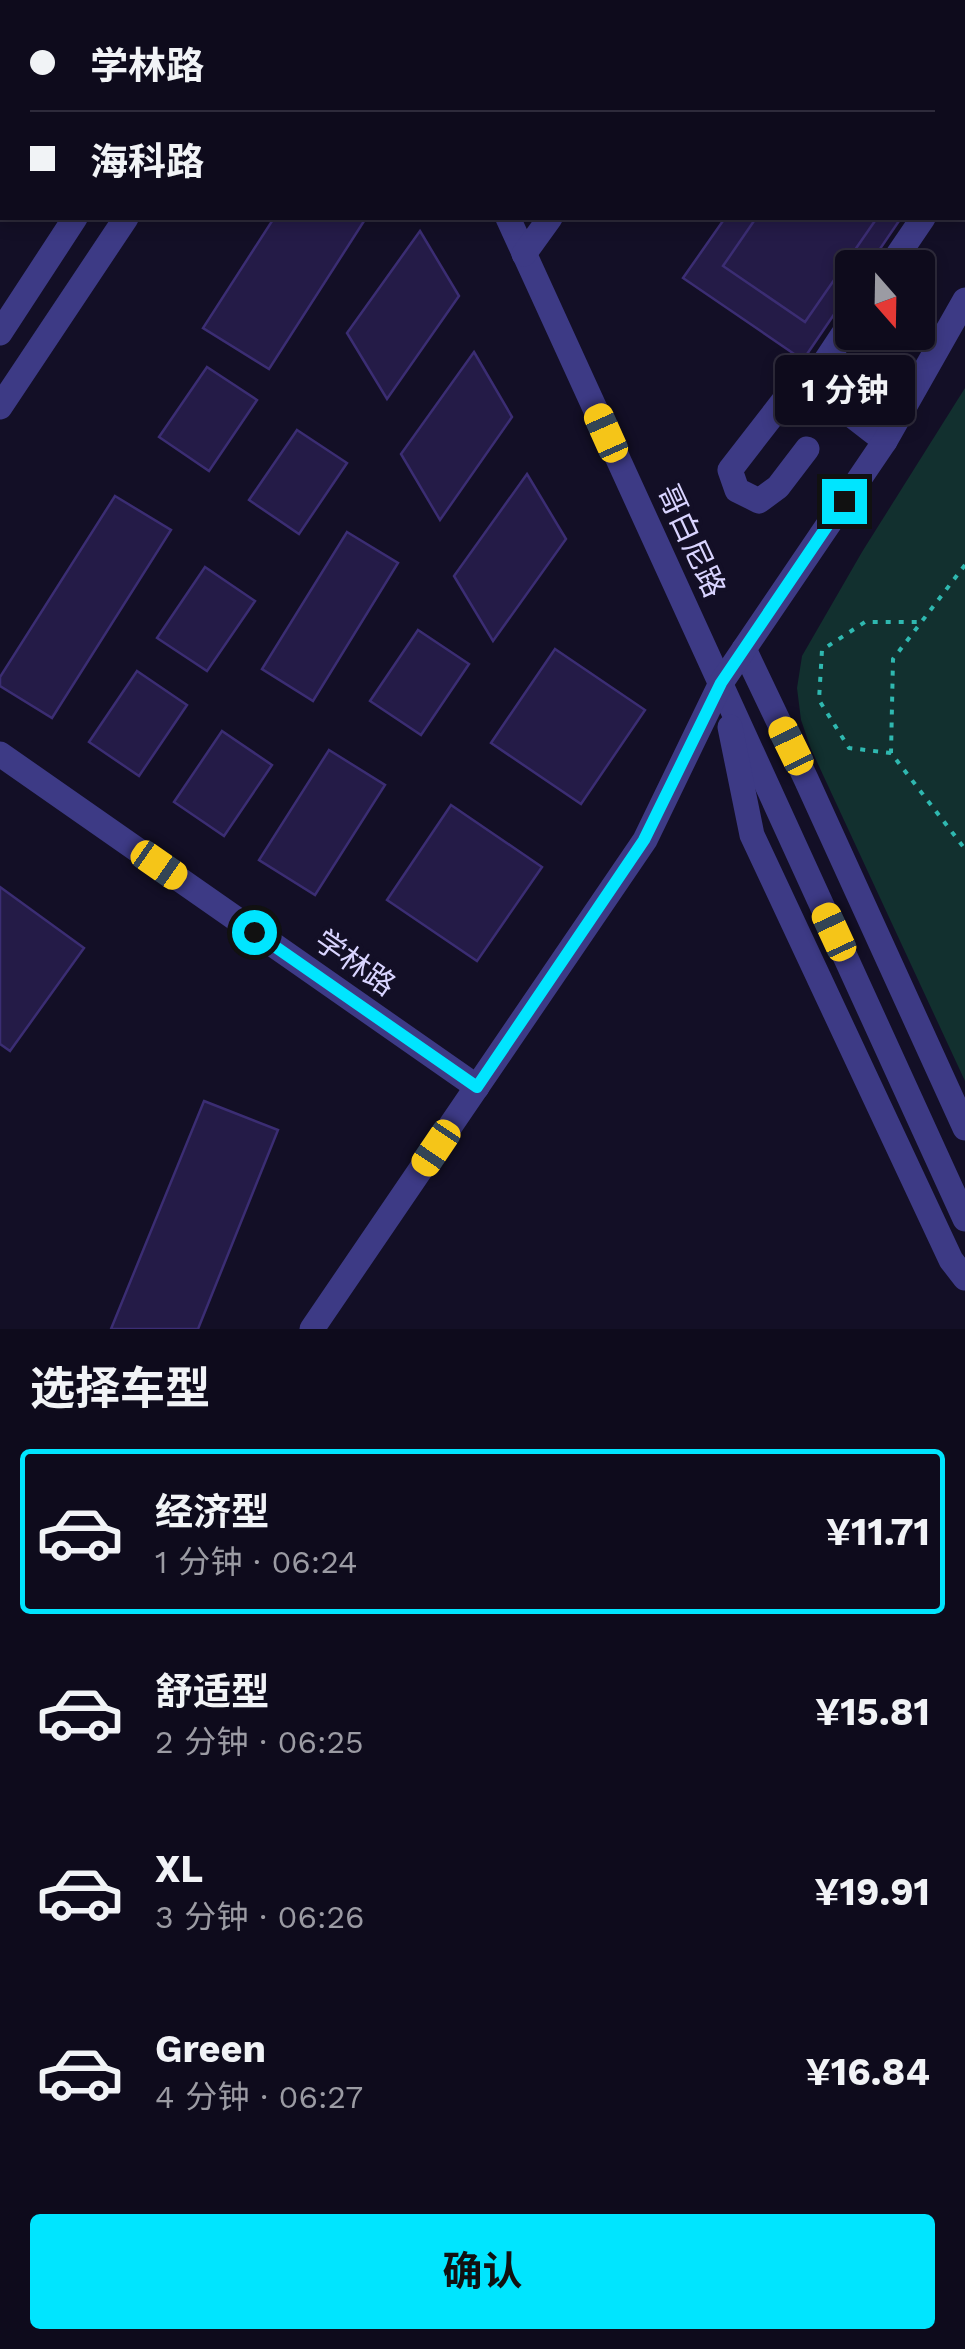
<!DOCTYPE html>
<html lang="zh">
<meta charset="utf-8">
<style>
body{margin:0;font-family:"Work Sans","Noto Sans SC",sans-serif;background:#171425;color:#f1f3f6;height:100vh;display:flex;flex-direction:column;font-size:38px;white-space:nowrap}
*{box-sizing:border-box;margin:0}
p{font-size:32px;color:#9b9ba3}
.icon{flex:none;width:55px;height:55px;fill:none;stroke:currentColor;stroke-width:2;stroke-linecap:round;stroke-linejoin:round}
.map{position:relative;height:1329px;overflow:hidden}
.side{display:flex;flex-direction:column;background:#0e0b1c;flex:1}
.side>*{flex:none}
.guide{position:absolute;left:0px;top:0px;width:965px;height:220px;box-shadow:0 5px 15px #0003,0 0 0 2px #2e2b3b;display:grid;align-content:center;height:220px;padding:0 30px;background:#0e0b1c}
.needle{width:65px;rotate:160deg}
.fabs{position:absolute;left:835px;top:250px;display:grid;gap:20px}
.fabs a{display:grid;place-items:center;width:100px;height:100px;border-radius:10px;background:#0e0b1c;box-shadow:0 5px 15px #0003,0 0 0 2px #2e2b3b;font-size:50px}
.end{position:absolute;width:45px;height:45px;margin:-22px;border:12px solid #00e5ff;background:#111;box-shadow:0 0 0 5px #111}
.from{border-radius:50%}
.bubble{position:absolute;height:70px;border-radius:10px;background:#0e0b1c;box-shadow:0 5px 15px #0003,0 0 0 2px #2e2b3b;font-size:32px;font-weight:700;line-height:70px;text-align:center}
.car{position:absolute;width:30px;height:60px;margin:-30px -15px;border-radius:12px;box-shadow:0 0 8px 2px #0007;background:linear-gradient(#f5c518 24%,#345 0 40%,#f5c518 0 76%,#345 0 86%,#f5c518 0)}
.guide b{display:flex;align-items:center;gap:35px;height:95px;font-size:38px}
.guide b+b{border-top:2px solid #2e2b3b}
.guide i{width:25px;height:25px;background:#f1f3f6}
ul{padding:0;list-style:none}
li{display:flex;align-items:center;gap:30px;height:165px;margin:0 20px 15px;padding:0 10px;border:5px solid transparent;border-radius:10px}
li div{flex:1}
li b{display:block;font-size:38px}
li em{font-style:normal;font-weight:700}
li.active{border-color:#00e5ff}
li>.icon{width:90px;height:90px;stroke-width:1.5}
h2{padding:0 30px;font-size:45px;line-height:120px}
.button{display:flex;gap:20px;margin-top:auto;padding:20px 30px}
.button a{flex:1;height:115px;border-radius:10px;background:#00e5ff;color:#111;font-size:40px;font-weight:700;line-height:115px;text-align:center}
.map>svg:first-child{display:block}
.green{fill:#12302f}
.building{fill:#241b47;stroke:#3b2d73;stroke-width:2.5}
.lines{fill:none;stroke-linecap:round;stroke-linejoin:round}
.path{stroke:#2fb8b0;stroke-width:4;stroke-dasharray:5 8;stroke-linecap:butt}
.minor{stroke:#3d3a85;stroke-width:25}
.route{stroke:#00e5ff;stroke-width:12}
.labels{text-anchor:middle;stroke-width:8;stroke-linejoin:round;paint-order:stroke}
.street-label{font-size:30px;fill:#d9d4ff;stroke:#130f26}
</style>
<div class="map">
<svg width="965" height="1329" viewBox="0 0 965 1329">
<rect width="100%" height="100%" fill="#130f26"/>
<polygon class="green" points="965,388 965,1081 811,749 801,720 797,688 802,656 862,552"/>
<g class="building">
<polygon points="68,0 119,0 118,2 71,2"/>
<polygon points="962,35 965,37 965,126 962,129"/>
<polygon points="962,35 965,37 965,126 962,129"/>
<polygon points="274,218 366,218 269,369 203,328"/>
<polygon points="725,218 901,218 867,268 852,268 852,288 803,360 683,278"/>
<polygon points="756,218 877,218 805,322 723,266"/>
<polygon points="420,231 459,296 387,399 347,333"/>
<polygon points="474,352 512,417 440,520 401,454"/>
<polygon points="207,367 257,400 209,471 159,437"/>
<polygon points="297,430 347,463 299,534 249,500"/>
<polygon points="527,474 566,539 493,641 454,576"/>
<polygon points="115,496 171,530 52,718 0,686 0,677"/>
<polygon points="347,532 398,563 313,701 262,669"/>
<polygon points="205,567 255,601 207,671 157,638"/>
<polygon points="418,630 469,664 421,735 370,701"/>
<polygon points="555,649 645,710 581,804 491,743"/>
<polygon points="137,671 187,705 139,776 89,742"/>
<polygon points="222,731 272,765 224,836 174,802"/>
<polygon points="329,750 385,785 315,895 259,860"/>
<polygon points="451,805 542,867 477,961 387,900"/>
<polygon points="0,887 84,948 10,1051 0,1044"/>
<polygon points="204,1101 278,1130 198,1329 111,1329"/>
</g>
<g class="lines">
<g class="path">
<polyline points="965,565 893,659 891,753 965,849"/>
<polyline points="891,753 849,748 819,700 822,650 865,622 921,622"/>
</g>
<g class="minor">
<polyline points="409,0 410,2"/>
<polyline points="962,0 965,2"/>
<polyline points="211,2 212,0"/>
<polyline points="262,2 264,0"/>
<polyline points="697,2 699,0"/>
<polyline points="804,2 806,0"/>
<polyline points="0,63 2,65"/>
<polyline points="962,159 965,156"/>
<polyline points="508,218 965,1219"/>
<polyline points="524,254 550,218"/>
<polyline points="889,268 923,218"/>
<polyline points="0,333 75,218"/>
<polyline points="809,386 852,321"/>
<polyline points="0,407 126,218"/>
<polyline points="807,449 778,487 759,501 737,490 730,470 792,390 809,386 827,396 885,441"/>
<polyline points="744,649 806,779 965,1128"/>
<polyline points="730,727 752,835 951,1260 965,1278"/>
<polyline points="0,754 477,1087"/>
<polyline points="312,1329 645,840 721,683 885,441 965,300"/>
</g>
</g>
<g class="lines">
<polyline class="route" points="254,932 477,1087 644,840 721,683 844,501"/>
</g>
<g class="labels">
<g class="street-label">
<text transform="translate(691 541) rotate(65)" y="10">哥白尼路</text>
<text transform="translate(355 963) rotate(35)" y="10">学林路</text>
</g>
</g>
</svg>
<div class="fabs">
<a><svg class="needle" viewBox="-14 -14 28 28"><path d="M0-13l5 13h-10z" fill="#e53935"/><path d="M0 13l5-13h-10z" fill="#9b9ba3"/></svg></a>
</div>
<i class="end from" style="left:254px;top:932px"></i>
<i class="end" style="left:844px;top:501px"></i>
<div class="bubble" style="left:775px;top:355px;width:140px">1 分钟</div>
<i class="car" style="left:606px;top:433px;rotate:336deg"></i>
<i class="car" style="left:791px;top:746px;rotate:334deg"></i>
<i class="car" style="left:159px;top:865px;rotate:125deg"></i>
<i class="car" style="left:834px;top:932px;rotate:335deg"></i>
<i class="car" style="left:436px;top:1148px;rotate:214deg"></i>
<div class="guide">
<b><i class="from"></i>学林路</b>
<b><i></i>海科路</b>
</div>
</div>
<section class="side">
<h2>选择车型</h2>
<ul>
<li class="active"><svg class="icon" aria-label="car" viewBox="0 0 24 24"><path d="M5 17H2v-5l4-1 3-4h7l3 4 3 1v5h-3M9 17h6M6 11h13"/><circle cx="7" cy="17" r="2"/><circle cx="17" cy="17" r="2"/></svg><div><b>经济型</b><p>1 分钟 · 06:24</p></div><em>¥11.71</em></li>
<li><svg class="icon" aria-label="car" viewBox="0 0 24 24"><path d="M5 17H2v-5l4-1 3-4h7l3 4 3 1v5h-3M9 17h6M6 11h13"/><circle cx="7" cy="17" r="2"/><circle cx="17" cy="17" r="2"/></svg><div><b>舒适型</b><p>2 分钟 · 06:25</p></div><em>¥15.81</em></li>
<li><svg class="icon" aria-label="car" viewBox="0 0 24 24"><path d="M5 17H2v-5l4-1 3-4h7l3 4 3 1v5h-3M9 17h6M6 11h13"/><circle cx="7" cy="17" r="2"/><circle cx="17" cy="17" r="2"/></svg><div><b>XL</b><p>3 分钟 · 06:26</p></div><em>¥19.91</em></li>
<li><svg class="icon" aria-label="car" viewBox="0 0 24 24"><path d="M5 17H2v-5l4-1 3-4h7l3 4 3 1v5h-3M9 17h6M6 11h13"/><circle cx="7" cy="17" r="2"/><circle cx="17" cy="17" r="2"/></svg><div><b>Green</b><p>4 分钟 · 06:27</p></div><em>¥16.84</em></li>
</ul>
<div class="button"><a>确认</a></div>
</section>
